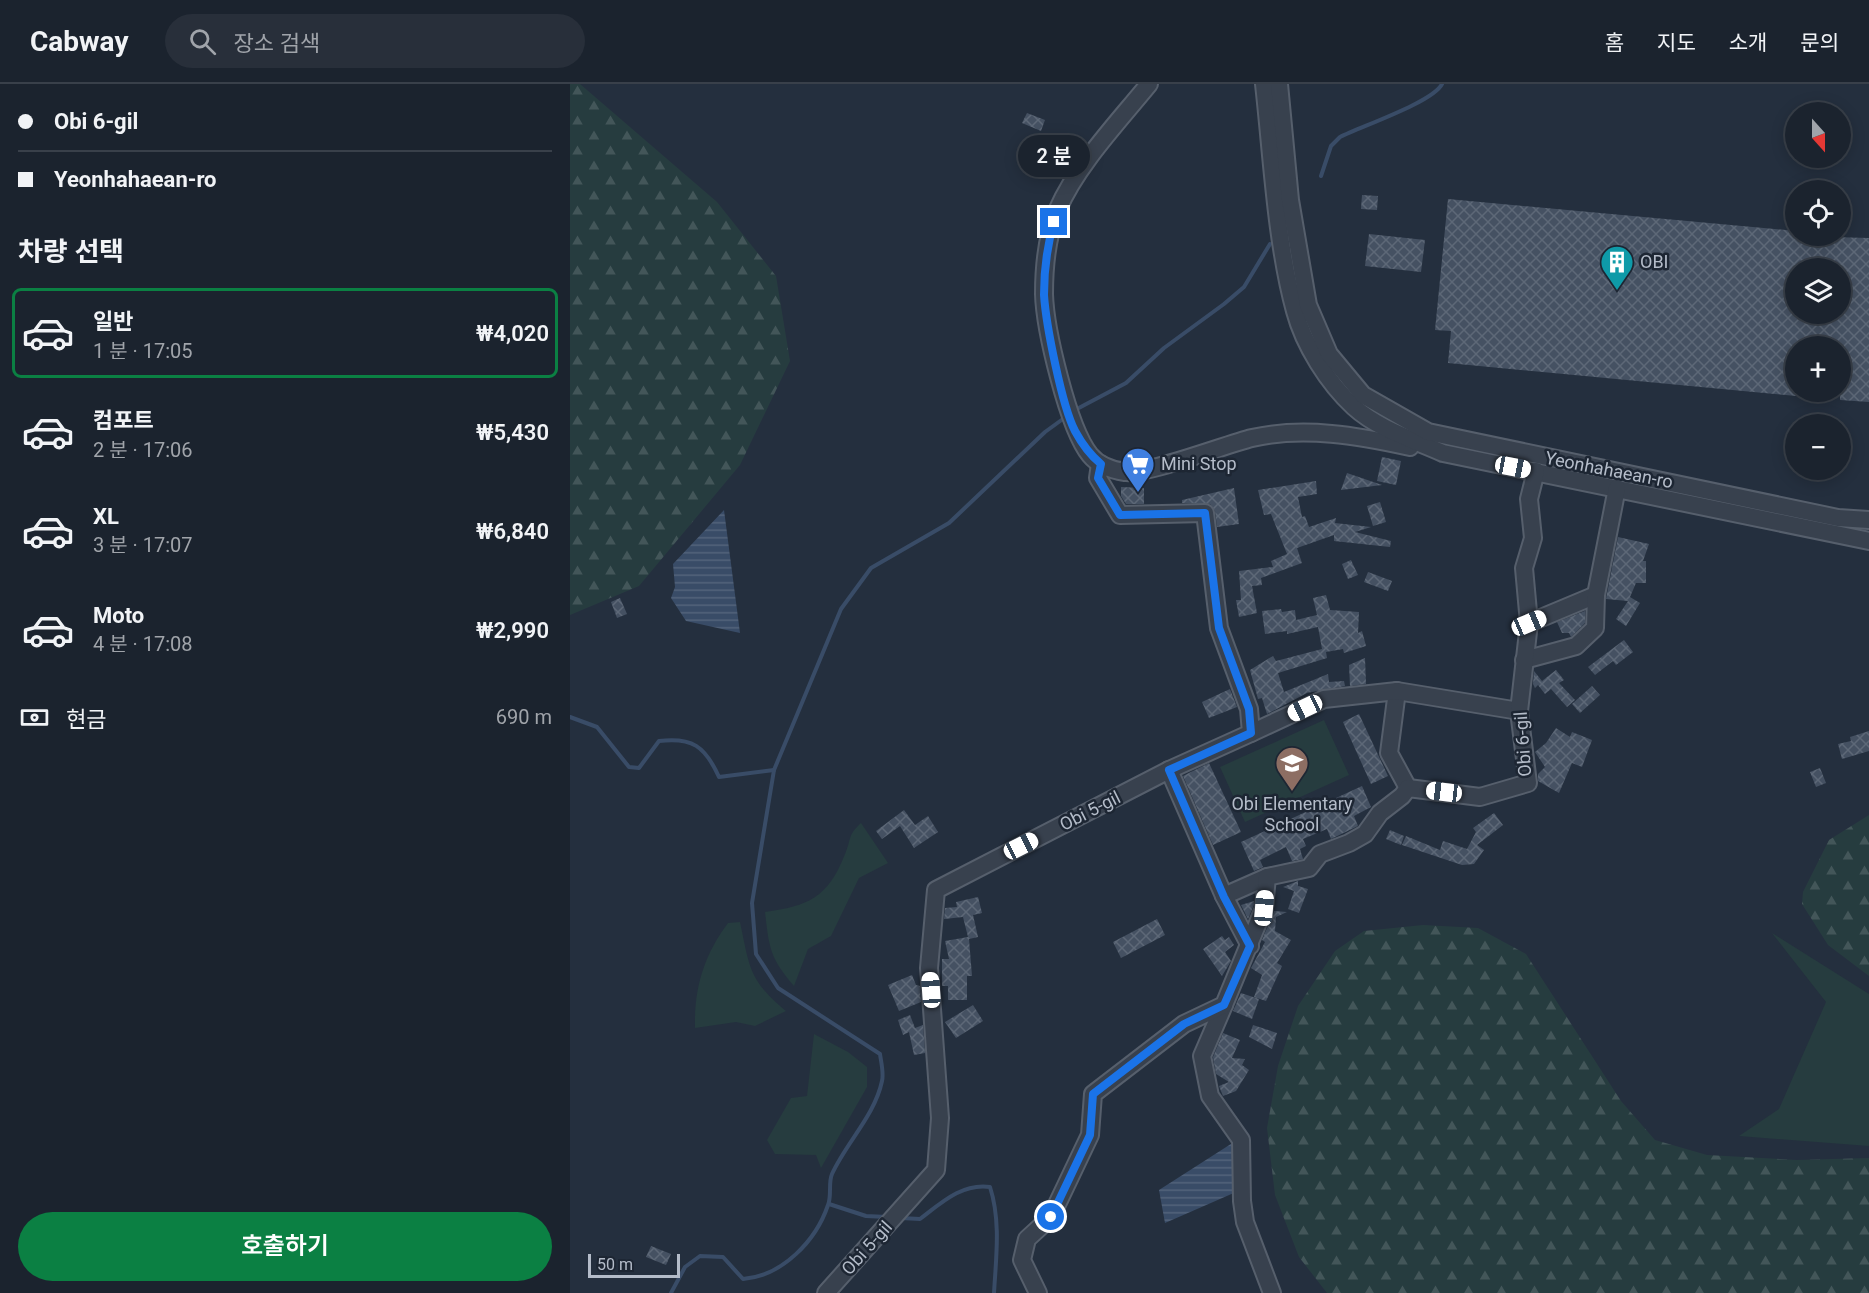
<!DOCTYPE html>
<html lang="ko">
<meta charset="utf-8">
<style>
body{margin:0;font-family:Roboto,"Noto Sans KR",sans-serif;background:#282f3a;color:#f1f3f6;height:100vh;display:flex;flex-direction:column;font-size:22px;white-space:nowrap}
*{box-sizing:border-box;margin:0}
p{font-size:20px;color:#a0a4aa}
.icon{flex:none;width:33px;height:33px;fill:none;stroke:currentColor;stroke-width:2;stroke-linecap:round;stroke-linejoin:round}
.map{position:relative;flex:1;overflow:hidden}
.panel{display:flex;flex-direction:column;background:#1b232e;width:570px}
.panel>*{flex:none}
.guide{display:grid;align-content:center;height:132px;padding:0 18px;background:#1b232e}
.needle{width:39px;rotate:159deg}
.controls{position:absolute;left:1215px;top:18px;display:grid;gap:12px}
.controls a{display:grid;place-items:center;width:66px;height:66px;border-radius:50%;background:#1b232e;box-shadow:0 3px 15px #0003,0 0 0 2px #39404a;font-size:30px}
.scale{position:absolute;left:18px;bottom:15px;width:92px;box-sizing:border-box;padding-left:6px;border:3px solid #b4bcc9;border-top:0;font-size:16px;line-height:21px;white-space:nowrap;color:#b4bcc9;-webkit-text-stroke:4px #1d2633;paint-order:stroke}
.end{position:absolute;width:27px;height:27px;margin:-14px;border:8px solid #1a73e8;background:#fff;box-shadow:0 0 0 3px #fff}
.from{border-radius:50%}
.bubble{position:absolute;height:42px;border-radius:21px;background:#1b232e;box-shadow:0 3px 15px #0003,0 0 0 2px #39404a;font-size:20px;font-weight:600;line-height:42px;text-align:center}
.car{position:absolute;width:18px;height:36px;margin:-18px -9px;border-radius:8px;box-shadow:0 0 4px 2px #0007;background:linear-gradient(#fff 24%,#345 0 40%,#fff 0 76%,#345 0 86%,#fff 0)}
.guide b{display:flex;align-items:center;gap:21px;height:57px;font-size:22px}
.guide b+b{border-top:2px solid #39404a}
.guide i{width:15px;height:15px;background:#f1f3f6}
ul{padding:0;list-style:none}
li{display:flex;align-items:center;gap:18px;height:90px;margin:0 12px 9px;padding:0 6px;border:3px solid transparent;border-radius:9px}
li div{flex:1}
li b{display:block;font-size:22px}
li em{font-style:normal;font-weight:600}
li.selected{border-color:#0b8043}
li>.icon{width:54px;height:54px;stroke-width:1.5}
h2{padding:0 18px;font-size:27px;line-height:72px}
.pay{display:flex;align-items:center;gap:15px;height:66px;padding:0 18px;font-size:22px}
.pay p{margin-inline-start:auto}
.primary-button{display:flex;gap:12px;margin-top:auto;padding:12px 18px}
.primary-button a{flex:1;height:69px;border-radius:36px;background:#0b8043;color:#fff;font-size:24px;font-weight:600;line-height:69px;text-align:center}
header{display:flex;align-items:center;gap:36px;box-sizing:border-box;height:84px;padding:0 30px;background:#1b232e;border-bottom:2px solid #39404a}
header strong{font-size:28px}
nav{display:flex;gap:33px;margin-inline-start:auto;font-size:21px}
.search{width:420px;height:54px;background:#282f3a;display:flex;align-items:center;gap:15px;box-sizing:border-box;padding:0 21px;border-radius:33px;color:#a0a4aa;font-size:22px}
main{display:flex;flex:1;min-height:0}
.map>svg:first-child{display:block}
.grass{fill:#263c3f}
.forest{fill:url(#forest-firs)}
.water{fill:url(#water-rules)}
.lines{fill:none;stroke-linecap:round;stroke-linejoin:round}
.stream{stroke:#394c67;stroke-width:4}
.building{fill:url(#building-cross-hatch);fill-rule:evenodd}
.minor-casing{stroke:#565f6c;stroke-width:20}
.minor{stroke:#38414e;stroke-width:16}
.route{stroke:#1a73e8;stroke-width:8}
.labels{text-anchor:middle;stroke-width:5;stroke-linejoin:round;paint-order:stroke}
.poi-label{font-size:18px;fill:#b4bcc9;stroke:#1d2633;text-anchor:start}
.street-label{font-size:18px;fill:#b4bcc9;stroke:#1d2633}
</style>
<header>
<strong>Cabway</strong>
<div class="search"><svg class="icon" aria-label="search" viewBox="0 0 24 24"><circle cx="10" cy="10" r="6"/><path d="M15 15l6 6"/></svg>장소 검색</div>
<nav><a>홈</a><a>지도</a><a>소개</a><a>문의</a></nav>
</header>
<main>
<section class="panel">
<div class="guide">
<b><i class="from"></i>Obi 6-gil</b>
<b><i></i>Yeonhahaean-ro</b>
</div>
<h2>차량 선택</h2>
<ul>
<li class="selected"><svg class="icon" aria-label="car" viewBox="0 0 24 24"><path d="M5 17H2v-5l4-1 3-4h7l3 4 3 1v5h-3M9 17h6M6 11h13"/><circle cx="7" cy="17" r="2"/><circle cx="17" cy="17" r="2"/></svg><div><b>일반</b><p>1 분 · 17:05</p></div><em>₩4,020</em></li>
<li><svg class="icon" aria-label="car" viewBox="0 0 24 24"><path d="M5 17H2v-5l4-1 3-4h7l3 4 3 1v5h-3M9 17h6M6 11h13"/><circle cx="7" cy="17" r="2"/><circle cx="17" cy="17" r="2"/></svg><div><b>컴포트</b><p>2 분 · 17:06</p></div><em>₩5,430</em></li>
<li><svg class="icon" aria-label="car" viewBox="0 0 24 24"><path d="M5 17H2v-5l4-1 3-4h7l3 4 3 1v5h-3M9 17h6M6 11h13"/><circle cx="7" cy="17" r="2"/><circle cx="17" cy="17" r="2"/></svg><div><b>XL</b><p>3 분 · 17:07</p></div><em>₩6,840</em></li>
<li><svg class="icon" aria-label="car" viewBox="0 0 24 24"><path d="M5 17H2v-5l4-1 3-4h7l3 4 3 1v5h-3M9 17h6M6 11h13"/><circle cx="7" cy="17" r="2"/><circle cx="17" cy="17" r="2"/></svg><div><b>Moto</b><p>4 분 · 17:08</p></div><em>₩2,990</em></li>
</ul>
<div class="pay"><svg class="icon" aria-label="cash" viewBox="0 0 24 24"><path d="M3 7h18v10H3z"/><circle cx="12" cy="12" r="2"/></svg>현금<p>690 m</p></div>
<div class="primary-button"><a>호출하기</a></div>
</section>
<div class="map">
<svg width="1299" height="1209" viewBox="0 0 1299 1209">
<defs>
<pattern id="forest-firs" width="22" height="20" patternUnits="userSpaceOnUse" patternTransform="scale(1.5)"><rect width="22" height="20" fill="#263c3f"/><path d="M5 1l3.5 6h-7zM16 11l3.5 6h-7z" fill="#435659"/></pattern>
<pattern id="water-rules" width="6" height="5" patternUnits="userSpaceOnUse" patternTransform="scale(1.5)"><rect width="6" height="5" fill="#394c67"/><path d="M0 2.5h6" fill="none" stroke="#53647b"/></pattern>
<pattern id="building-cross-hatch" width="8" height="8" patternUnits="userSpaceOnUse" patternTransform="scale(1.5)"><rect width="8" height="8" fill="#455162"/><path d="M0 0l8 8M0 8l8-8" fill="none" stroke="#5d6877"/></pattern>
</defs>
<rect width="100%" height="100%" fill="#242f3e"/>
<g class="grass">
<polygon points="754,636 779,691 675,738 650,683"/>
<path d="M291,739L318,779L289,794L261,852L238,865L224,902C200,874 199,864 195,828C238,822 258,814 275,770C282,754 277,752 291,739Z"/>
<path d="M170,838C180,884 178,895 216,927L185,942L166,938L125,944C124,904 134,871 158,839Z"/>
<polygon points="1202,849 1299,910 1299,1062 1169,1052 1209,1025 1256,918"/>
<polygon points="244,950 278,968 297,983 297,1003 251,1084 246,1071 205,1070 197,1056 221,1014 237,1012"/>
</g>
<g class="forest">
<polygon points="0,0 10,0 147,118 206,192 220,277 170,381 69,502 0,531"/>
<polygon points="1299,731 1299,892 1258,861 1232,820 1233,808 1259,756"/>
<polygon points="853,841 908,844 956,870 1051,1017 1085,1056 1137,1071 1227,1076 1299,1074 1299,1209 757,1209 729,1173 705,1111 697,1044 708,982 728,922 765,867 794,847"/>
</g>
<g class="water">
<polygon points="154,426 170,549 116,537 101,514 105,503 103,480"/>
<polygon points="664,1058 666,1108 595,1139 589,1106"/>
</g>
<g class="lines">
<g class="stream">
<path d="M751,92L761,62L770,53C792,42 863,18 872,0"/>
<polyline points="505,326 556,299 594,264 654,220 674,203 700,160"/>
<path d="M0,633L27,643L59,683L69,684L89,657C122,653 135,662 149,693L204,686"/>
<polyline points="259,1120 296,1132 317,1133"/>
<path d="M331,1134L350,1135C371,1119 392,1099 420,1103C431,1137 426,1174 424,1209"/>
<path d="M101,1209L115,1183L130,1172L153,1173L173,1195C212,1192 246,1157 258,1121C262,1111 258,1099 262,1090C276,1059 305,1031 312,997C314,989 311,978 310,970L208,904L186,870L182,819L204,686L271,525L301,484L379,439L475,348L497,332"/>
</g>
</g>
<g class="building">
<polygon points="457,29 475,36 471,47 452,39"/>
<polygon points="792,111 808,112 807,126 791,125"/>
<path d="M878,115L1226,147V152L1299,154V318L1270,316V262H1226V312L878,279L881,247L865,246ZM1226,184H1270V230H1226Z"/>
<polygon points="799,150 855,156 851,188 795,182"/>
<polygon points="812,373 831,377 826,401 807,397"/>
<polygon points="777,389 812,401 771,406"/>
<polygon points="746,397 747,410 728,413 732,433 735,432 739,443 766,434 765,439 801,443 785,448 821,457 820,463 764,457 764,451 727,464 732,479 691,494 692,501 682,502 687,529 669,533 666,516 671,516 669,487 703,483 701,477 717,470 701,430 694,431 688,406"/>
<polygon points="551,403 574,404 574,420 556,420 551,412"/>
<polygon points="664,404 669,440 647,443 645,427 640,420 612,419 612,416"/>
<polygon points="810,418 816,438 803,442 797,422"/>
<polygon points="1048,453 1079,460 1073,477 1076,477 1076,499 1066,499 1060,513 1070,519 1056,542 1046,535 1058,517 1036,515"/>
<polygon points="781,476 788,491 778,495 772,480"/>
<polygon points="798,488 822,497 818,507 794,498"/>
<polygon points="756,511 760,526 789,528 788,549 792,547 796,562 774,569 773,565 756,568 757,574 708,589 714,608 758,590 759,598 774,597 775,602 737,609 697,630 692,614 688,615 680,586 703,572 706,577 752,565 748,543 717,550 717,547 695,550 692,527 711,525 712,528 725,526 726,536 747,531 743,514"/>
<polygon points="50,514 57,530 47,534 41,518"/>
<polygon points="1015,527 1015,539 1001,553 999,549 992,549 987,538"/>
<polygon points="1054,556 1063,568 1046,581 1043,577 1025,591 1018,583"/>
<polygon points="795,574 796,600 780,602 779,581"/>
<polygon points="986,586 994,596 989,599 1005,616 997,623 981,605 975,610 968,601 965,604 963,600 964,587 972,597"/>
<polygon points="1022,602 1030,611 1010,629 1002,620"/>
<polygon points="660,605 667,623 639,634 632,618"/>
<polygon points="789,630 818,692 801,700 773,638"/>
<polygon points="986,644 1000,653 1002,648 1022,656 1012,683 1002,679 989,709 968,697 968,690 975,683 965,668 976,659"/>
<polygon points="1299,647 1299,667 1272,675 1268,660 1281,657 1280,653"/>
<polygon points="639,679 671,748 643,761 613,692"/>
<polygon points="1250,684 1256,699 1246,703 1240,688"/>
<polygon points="792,702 801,723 784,732 788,742 761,755 757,745 733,755 736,762 730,765 733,775 722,777 716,763 690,776 693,783 684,787 671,758"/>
<polygon points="334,726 345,741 358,732 368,748 344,764 330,742 312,755 306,747"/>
<polygon points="924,729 933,741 907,761 914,766 904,780 892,781 832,761 836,752 870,766 873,757 897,765 906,748 903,744"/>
<polygon points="820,746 834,752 831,761 816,755"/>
<polygon points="728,797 728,802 738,805 729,829 718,825 724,807 713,803"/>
<polygon points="408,813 412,829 403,831 408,853 399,855 402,892 397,892 397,916 378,916 378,902 372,902 372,875 379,875 375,857 398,853 393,833 374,835 375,824 387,823 386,818"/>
<polygon points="684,817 684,821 678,835 671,821"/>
<polygon points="704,827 717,828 706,833 705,847 721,856 707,879 712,882 696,917 684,913 692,891 681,884 695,858 692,856"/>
<polygon points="587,835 595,851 551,874 543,858"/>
<polygon points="652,852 655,856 659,853 664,861 655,868 661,877 652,892 633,865"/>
<polygon points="342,891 346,901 350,902 351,918 329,927 318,901"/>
<polygon points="671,909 689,915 682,935 663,927"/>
<polygon points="403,921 413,937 386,954 375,938"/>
<polygon points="340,931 345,944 353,941 355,969 344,971 339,948 333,951 328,936"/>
<polygon points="683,941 707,949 702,965 679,953"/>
<polygon points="653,949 670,956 662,974 675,975 672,981 679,986 666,1007 653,1012 649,1002 659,998 646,990 643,973"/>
<polygon points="81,1162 101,1170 96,1181 76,1173"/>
</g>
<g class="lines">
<defs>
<g id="minor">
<path d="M579,0C549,37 507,81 488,125C477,151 474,182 474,210C475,245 498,344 520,371C529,382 541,386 555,388C574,392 657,360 682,354C734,342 789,352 840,363"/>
<path d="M694,0C702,71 706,158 725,227C734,261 758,299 784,323C808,345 844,356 873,369L1299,457"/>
<polyline points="709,0 720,116 738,221 759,270 793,311 858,348 1268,434 1299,436"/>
<polyline points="959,539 1026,511"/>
<polyline points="954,576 1006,562 1025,544 1026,511 1047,404"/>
<polyline points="827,607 819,669 838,704"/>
<polyline points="681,649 754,615 827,607 949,627"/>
<polyline points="599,686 654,812 680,862"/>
<polyline points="654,812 697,793"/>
<polyline points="654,921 632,972 640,1012 671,1056 672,1117 675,1138 702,1209"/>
<polyline points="256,1209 366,1086 370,1034 359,884 366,806 599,686 681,649 679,625 649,544 635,429 550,431 528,394 530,380"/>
<polyline points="468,1209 452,1176 457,1155 481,1133 520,1051 523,1010 614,940 654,921 694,824 697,793 739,784 750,770 779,759 795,750 810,729 832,712 838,704 910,713 958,699 949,627 959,539 954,484 963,454 959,415 966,387"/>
</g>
</defs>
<use href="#minor" class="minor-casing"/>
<use href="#minor" class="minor"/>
</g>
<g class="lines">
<path class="route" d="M481,1133L520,1051L523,1010L614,940L654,921L680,862L654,813L599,686L681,649L679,625L649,544L635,429L550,431L528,394L531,380C520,371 512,360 505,347C492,322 476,241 474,211C474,186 477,162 484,138"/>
</g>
<defs>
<symbol id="building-pin" viewBox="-11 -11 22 30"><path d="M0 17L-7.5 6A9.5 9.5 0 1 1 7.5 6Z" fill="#0f9aa8" stroke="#1d2633"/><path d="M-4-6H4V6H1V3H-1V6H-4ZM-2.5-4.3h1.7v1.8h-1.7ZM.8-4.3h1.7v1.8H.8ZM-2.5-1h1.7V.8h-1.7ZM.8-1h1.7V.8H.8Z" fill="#fff"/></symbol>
<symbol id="supermarket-pin" viewBox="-11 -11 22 30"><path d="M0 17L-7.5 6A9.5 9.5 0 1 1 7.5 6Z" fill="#3f7fe0" stroke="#1d2633"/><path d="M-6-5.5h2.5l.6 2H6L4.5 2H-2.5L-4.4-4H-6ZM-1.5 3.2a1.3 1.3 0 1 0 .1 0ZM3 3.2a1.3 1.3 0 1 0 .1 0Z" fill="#fff"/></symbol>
<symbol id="school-pin" viewBox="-11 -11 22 30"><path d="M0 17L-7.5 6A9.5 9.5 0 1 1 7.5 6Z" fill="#8d6e63" stroke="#1d2633"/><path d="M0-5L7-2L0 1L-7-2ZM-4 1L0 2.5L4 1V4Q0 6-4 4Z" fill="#fff"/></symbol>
</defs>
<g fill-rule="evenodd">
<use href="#building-pin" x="1028" y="159" width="38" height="52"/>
<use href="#supermarket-pin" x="549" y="361" width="38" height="52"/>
<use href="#school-pin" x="703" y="660" width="38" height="52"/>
</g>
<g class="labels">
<g class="poi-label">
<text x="1070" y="184">OBI</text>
<text x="591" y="386">Mini Stop</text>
<text x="722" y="726" text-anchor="middle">Obi Elementary<tspan x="722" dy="21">School</tspan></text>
</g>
<g class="street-label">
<text transform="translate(1039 386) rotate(11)" y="6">Yeonhahaean-ro</text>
<text transform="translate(953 660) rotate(-94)" y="6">Obi 6-gil</text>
<text transform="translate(520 727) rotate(-27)" y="6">Obi 5-gil</text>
<text transform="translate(297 1164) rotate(-48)" y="6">Obi 5-gil</text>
</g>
</g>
</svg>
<div class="controls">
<a><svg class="needle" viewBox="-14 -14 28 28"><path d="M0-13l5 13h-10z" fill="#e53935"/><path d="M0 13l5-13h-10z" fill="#a0a4aa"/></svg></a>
<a><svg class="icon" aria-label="locate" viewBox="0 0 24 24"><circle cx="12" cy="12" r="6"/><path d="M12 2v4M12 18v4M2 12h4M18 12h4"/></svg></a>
<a><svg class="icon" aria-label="layers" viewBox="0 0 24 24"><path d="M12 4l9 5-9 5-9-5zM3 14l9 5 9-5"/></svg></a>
<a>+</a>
<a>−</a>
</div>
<div class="scale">50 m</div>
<i class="end from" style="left:481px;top:1133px"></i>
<i class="end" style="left:484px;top:138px"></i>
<div class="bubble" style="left:448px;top:51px;width:72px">2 분</div>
<i class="car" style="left:943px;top:383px;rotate:101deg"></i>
<i class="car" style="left:959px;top:539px;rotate:67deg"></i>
<i class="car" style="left:735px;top:624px;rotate:245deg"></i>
<i class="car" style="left:874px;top:708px;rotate:277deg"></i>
<i class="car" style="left:451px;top:762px;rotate:63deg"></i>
<i class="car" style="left:694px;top:824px;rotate:5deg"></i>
<i class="car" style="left:361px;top:906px;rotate:356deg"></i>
</div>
</main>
